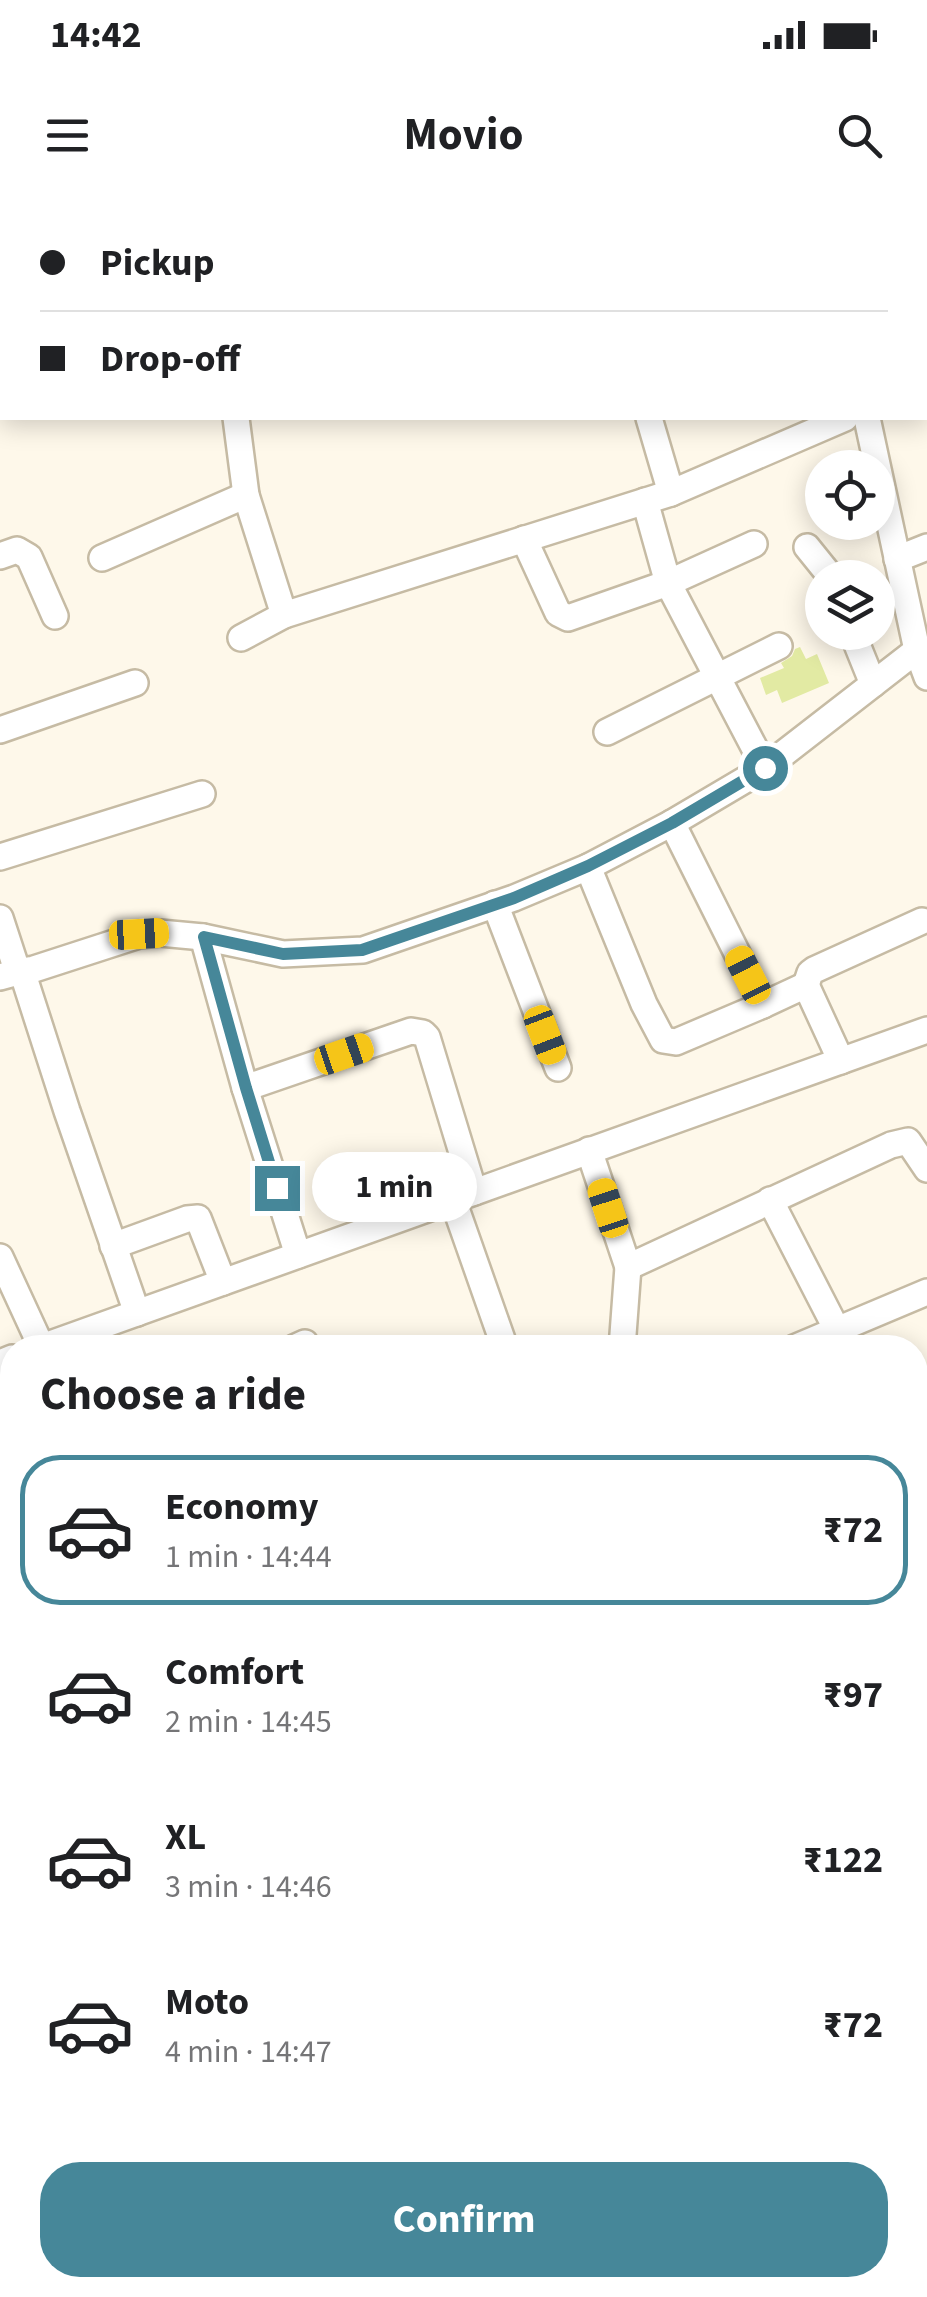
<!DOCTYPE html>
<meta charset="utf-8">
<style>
body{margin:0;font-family:"Source Sans 3",sans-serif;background:#f6f6f6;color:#202124;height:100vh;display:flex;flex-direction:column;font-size:38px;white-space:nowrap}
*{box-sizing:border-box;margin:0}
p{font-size:32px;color:#757577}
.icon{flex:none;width:55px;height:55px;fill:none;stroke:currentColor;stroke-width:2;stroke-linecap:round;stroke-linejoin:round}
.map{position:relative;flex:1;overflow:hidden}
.drawer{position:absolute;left:0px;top:1135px;width:928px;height:962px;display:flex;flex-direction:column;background:#fff;border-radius:40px 40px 0 0;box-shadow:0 5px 25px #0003}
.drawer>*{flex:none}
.guide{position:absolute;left:0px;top:0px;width:928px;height:220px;box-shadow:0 5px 25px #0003;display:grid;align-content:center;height:220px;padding:0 40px;background:#fff}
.controls{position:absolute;left:805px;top:250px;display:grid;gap:20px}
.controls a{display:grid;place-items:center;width:90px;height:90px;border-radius:50%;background:#fff;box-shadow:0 5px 25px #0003;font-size:50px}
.end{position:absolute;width:45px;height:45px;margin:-22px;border:12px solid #468799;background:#fff;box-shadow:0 0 0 5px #fff}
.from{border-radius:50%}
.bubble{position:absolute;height:70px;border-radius:35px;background:#fff;box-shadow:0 5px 25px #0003;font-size:32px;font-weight:700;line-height:70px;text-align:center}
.car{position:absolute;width:30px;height:60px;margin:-30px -15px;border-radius:12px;box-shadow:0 0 8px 2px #0007;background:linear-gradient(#f5c518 24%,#345 0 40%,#f5c518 0 76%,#345 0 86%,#f5c518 0)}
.guide b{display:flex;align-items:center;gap:35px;height:95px;font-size:38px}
.guide b+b{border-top:2px solid #e0e0e0}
.guide i{width:25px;height:25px;background:#202124}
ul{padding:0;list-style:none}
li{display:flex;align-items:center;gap:30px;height:150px;margin:0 20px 15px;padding:0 20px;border:5px solid transparent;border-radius:40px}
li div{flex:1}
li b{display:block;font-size:38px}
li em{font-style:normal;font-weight:700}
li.active{border-color:#468799}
li>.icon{width:90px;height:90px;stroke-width:1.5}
h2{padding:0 40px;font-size:45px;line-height:120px}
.primary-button{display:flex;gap:20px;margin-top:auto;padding:20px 40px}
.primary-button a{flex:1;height:115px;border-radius:40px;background:#468799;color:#fff;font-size:40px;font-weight:700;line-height:115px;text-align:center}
.status{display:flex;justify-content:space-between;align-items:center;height:70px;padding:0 50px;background:#fff;direction:ltr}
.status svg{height:28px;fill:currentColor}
header{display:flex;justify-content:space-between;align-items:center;height:130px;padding:0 40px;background:#fff;font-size:45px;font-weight:700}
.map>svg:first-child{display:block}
.building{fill:#e2eaa3}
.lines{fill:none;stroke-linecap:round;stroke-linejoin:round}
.minor-casing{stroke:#c6bba4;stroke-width:30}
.minor{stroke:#fff;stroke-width:25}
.route{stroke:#468799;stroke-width:12}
</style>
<div class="status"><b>14:42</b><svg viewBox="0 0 49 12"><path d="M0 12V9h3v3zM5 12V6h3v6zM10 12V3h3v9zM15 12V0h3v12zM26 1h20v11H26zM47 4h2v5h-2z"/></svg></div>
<header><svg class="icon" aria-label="menu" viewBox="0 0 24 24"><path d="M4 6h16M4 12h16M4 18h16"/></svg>Movio<svg class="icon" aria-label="search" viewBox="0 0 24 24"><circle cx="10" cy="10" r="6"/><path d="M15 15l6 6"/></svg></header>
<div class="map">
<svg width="927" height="2097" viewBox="0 0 927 2097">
<rect width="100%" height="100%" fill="#fef8ea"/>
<polygon class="building" points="800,447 806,459 817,454 829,483 782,503 777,490 766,495 760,478 784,468 781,463 792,456 795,449"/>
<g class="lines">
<defs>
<g id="minor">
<polyline points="809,0 810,2"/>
<polyline points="925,35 927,34"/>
<polyline points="236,218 246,295 284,415"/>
<polyline points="649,218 671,293"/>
<polyline points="867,218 917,450 927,477"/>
<polyline points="645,301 668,383 765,568"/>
<polyline points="524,339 558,413 568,418 668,383 754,344"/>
<polyline points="807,347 832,378"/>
<polyline points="0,356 17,350 29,357 55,416"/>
<polyline points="102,358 246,295"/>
<polyline points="897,359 927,347"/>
<polyline points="852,432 873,484"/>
<polyline points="241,438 284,415 671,293 845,218"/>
<polyline points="0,530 135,483"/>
<polyline points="607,532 779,446"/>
<polyline points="672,623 763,805"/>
<polyline points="0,657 202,594"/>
<polyline points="588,667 644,804 663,840 676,842 763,805 806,785 841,861"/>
<polyline points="495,704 558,868"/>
<polyline points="0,718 15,764 22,771 34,769 139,735 160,733 203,737 283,754 363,750 514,698 588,667 672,623 765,568 917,450"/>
<polyline points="203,737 245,888 298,1055"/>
<polyline points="0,777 22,771 67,911 137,1113"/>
<polyline points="806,785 810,773 814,770 922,721"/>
<polyline points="245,888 411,831 423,833 427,837 474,992"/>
<polyline points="589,950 628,1067 891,945 908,941 927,969"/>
<polyline points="453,1000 505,1148"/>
<polyline points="770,1000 837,1130"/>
<polyline points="113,1046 187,1019 198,1018 223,1082"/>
<polyline points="0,1057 42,1148"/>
<polyline points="39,1148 927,830"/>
<polyline points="294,1148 305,1143"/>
<polyline points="622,1148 628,1067"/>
<polyline points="794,1148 927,1092"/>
<polyline points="0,1163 12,1158"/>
<polyline points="0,1248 12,1243"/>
<polyline points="915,1273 927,1267"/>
<polyline points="915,1428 927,1424"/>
<polyline points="0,1561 12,1558"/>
<polyline points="915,1591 924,1567"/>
<polyline points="0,1638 12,1632"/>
<polyline points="0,1748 12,1778"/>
<polyline points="915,1823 927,1819"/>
<polyline points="0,1961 12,1992"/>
<polyline points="915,2017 927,2003"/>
<polyline points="22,2097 54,2085"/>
<polyline points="251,2097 267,2085"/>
<polyline points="381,2097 397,2085"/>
<polyline points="849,2097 859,2085"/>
</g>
</defs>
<use href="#minor" class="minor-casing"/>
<use href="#minor" class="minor"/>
</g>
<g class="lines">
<polyline class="route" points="277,988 246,888 204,737 283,754 362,750 514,698 588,666 672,623 765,568"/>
</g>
</svg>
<div class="controls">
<a><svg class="icon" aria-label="locate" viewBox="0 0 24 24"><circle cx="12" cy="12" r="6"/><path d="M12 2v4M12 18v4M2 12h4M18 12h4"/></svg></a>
<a><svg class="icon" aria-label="layers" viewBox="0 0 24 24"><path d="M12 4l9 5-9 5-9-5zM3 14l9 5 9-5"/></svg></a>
</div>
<i class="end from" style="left:765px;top:568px"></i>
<i class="end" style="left:277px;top:988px"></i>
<div class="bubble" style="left:312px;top:952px;width:165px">1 min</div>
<i class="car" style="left:139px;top:734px;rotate:87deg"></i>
<i class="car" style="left:748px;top:775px;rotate:333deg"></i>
<i class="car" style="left:545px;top:835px;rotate:159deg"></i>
<i class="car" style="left:344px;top:854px;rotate:71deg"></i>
<i class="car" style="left:608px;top:1008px;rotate:342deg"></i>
<div class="guide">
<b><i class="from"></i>Pickup</b>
<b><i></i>Drop-off</b>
</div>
<section class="drawer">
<h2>Choose a ride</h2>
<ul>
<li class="active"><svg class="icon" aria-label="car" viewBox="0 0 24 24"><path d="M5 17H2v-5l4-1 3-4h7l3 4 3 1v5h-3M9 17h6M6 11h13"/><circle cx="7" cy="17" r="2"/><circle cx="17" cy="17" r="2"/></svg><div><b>Economy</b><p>1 min · 14:44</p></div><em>₹72</em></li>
<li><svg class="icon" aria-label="car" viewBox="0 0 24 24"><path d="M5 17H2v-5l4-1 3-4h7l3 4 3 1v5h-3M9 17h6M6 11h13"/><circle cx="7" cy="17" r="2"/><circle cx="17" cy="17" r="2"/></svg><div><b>Comfort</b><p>2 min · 14:45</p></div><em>₹97</em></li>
<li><svg class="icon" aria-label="car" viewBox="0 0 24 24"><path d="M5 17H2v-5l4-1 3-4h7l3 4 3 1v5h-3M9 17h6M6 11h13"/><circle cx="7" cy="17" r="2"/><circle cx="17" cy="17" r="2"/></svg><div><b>XL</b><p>3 min · 14:46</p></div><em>₹122</em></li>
<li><svg class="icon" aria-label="car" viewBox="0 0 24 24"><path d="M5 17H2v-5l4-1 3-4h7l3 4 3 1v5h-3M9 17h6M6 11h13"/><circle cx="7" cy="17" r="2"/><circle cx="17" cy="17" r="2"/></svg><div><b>Moto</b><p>4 min · 14:47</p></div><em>₹72</em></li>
</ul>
<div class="primary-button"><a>Confirm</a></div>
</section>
</div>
